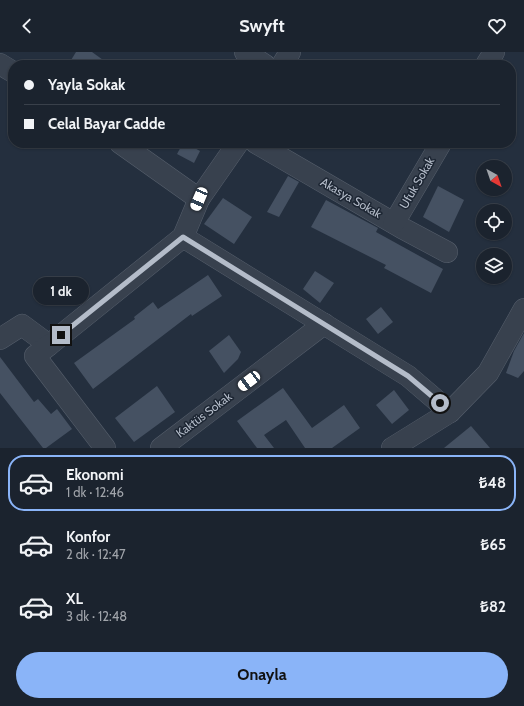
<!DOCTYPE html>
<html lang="tr">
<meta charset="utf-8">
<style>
body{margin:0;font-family:Cabin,sans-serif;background:#242b36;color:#f1f3f6;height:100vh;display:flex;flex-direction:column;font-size:15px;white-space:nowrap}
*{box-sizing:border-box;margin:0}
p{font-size:13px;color:#a0a4aa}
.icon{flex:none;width:22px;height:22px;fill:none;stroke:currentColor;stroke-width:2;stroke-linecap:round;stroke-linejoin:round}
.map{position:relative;height:396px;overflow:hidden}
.details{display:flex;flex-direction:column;background:#1b232e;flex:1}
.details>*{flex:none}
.top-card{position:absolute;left:8px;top:8px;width:508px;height:88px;border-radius:16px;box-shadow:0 1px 3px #0004,0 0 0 1px #39404a;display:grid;align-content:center;height:88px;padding:0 16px;background:#1b232e}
.needle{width:26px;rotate:140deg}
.tools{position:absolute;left:476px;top:108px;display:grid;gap:8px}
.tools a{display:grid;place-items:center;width:36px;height:36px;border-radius:50%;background:#1b232e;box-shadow:0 1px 3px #0004,0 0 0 1px #39404a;font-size:20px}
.end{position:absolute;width:18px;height:18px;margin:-9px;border:5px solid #b4bcc9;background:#111;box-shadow:0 0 0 2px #111}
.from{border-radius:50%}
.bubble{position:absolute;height:28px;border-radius:14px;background:#1b232e;box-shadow:0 1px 3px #0004,0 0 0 1px #39404a;font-size:13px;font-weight:700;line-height:28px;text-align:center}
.car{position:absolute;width:12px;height:24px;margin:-12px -6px;border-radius:5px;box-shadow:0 0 3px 1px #0007;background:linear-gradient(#fff 24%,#345 0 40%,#fff 0 76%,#345 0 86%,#fff 0)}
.top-card b{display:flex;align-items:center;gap:14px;height:38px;font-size:15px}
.top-card b+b{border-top:1px solid #39404a}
.top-card i{width:10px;height:10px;background:#f1f3f6}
ul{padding:7px 0 0;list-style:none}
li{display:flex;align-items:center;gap:12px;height:56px;margin:0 8px 6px;padding:0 8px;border:2px solid transparent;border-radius:16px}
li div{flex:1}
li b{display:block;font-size:15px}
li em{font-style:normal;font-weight:700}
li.selected{border-color:#8ab4f8}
li>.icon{width:36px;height:36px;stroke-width:1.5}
.cta{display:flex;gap:8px;margin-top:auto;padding:8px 16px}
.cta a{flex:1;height:46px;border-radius:24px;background:#8ab4f8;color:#111;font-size:16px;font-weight:700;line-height:46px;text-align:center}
header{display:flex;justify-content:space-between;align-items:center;height:52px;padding:0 16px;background:#1b232e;font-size:18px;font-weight:700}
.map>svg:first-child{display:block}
.building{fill:#455162}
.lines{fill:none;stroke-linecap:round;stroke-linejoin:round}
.street-casing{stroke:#565f6c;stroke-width:22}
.street{stroke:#38414e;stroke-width:21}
.route{stroke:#b4bcc9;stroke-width:5}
.labels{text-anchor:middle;stroke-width:3;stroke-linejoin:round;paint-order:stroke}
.street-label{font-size:12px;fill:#b4bcc9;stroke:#1d2633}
</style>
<header><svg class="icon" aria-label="back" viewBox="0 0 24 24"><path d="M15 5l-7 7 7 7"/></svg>Swyft<svg class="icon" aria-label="heart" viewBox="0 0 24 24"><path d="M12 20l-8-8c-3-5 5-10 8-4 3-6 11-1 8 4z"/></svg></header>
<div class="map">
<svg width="524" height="396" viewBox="0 0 524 396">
<rect width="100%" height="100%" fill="#242f3e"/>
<g class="building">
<polygon points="76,0 92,0 110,13 68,13"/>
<polygon points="183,91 186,91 200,99 194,111 177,102"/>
<polygon points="288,124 299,130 279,165 267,160"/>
<polygon points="438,134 464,148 449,180 423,165"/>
<polygon points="223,146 252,165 234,192 204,172"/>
<polygon points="326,148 378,176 376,180 443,217 431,241 384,216 386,213 311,175"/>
<polygon points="315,219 334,231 320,251 303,237"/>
<polygon points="208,223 222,244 192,264 191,262 93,337 74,311 135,267 134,265 153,250 158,257"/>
<polygon points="381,255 393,270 378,282 366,267"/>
<polygon points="524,281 524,319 518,326 506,321 514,299"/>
<polygon points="229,283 241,300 238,307 224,321 209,299"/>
<polygon points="0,305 34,350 38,347 51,362 57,357 72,377 46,396 43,396 0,341"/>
<polygon points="157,334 175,360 134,390 115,366"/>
<polygon points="283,336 312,376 344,353 360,376 332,396 305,396 286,368 264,383 274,396 257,396 237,369"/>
<polygon points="394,338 409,358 392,372 376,353"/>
<polygon points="471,374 490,396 444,396"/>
</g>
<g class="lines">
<defs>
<g id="street">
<polyline points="245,0 265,13"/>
<polyline points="0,12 13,20"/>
<polyline points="282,13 290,0"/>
<polyline points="486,13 494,0"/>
<polyline points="120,91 199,147"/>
<polyline points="256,91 402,176 447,200"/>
<polyline points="394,171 441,91"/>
<polyline points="183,185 408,324 450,360"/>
<polyline points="0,287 22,273 49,293 183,185 199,147 238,91"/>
<polyline points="49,293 35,304 105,396"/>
<polyline points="161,396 324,272"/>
<polyline points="392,396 450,360 488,321 524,257"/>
</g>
</defs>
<use href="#street" class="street-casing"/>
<use href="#street" class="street"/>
</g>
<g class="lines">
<polyline class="route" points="61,283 183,185 408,324 440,351"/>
</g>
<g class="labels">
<g class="street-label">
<text transform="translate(417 131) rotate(-60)" y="4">Ufuk Sokak</text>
<text transform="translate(351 146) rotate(30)" y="4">Akasya Sokak</text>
<text transform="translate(204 363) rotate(-37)" y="4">Kaktüs Sokak</text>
</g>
</g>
</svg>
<div class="tools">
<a><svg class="needle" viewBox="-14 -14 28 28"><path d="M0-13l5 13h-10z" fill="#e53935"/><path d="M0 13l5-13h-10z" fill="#a0a4aa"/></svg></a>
<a><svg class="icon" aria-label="locate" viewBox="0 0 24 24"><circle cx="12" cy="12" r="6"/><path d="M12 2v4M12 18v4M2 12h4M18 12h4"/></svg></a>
<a><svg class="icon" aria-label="layers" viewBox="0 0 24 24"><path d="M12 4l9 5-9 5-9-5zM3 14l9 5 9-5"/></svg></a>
</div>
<i class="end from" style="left:440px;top:351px"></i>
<i class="end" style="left:61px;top:283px"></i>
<div class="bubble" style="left:33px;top:225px;width:56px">1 dk</div>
<i class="car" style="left:199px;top:147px;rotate:203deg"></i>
<i class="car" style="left:249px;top:329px;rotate:233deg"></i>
<div class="top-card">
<b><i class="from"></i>Yayla Sokak</b>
<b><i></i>Celal Bayar Cadde</b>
</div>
</div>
<section class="details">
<ul>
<li class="selected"><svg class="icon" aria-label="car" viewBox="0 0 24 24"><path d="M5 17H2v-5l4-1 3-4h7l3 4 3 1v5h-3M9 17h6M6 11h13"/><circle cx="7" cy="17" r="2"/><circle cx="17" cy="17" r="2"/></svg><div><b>Ekonomi</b><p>1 dk · 12:46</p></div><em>₺48</em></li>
<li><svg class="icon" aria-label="car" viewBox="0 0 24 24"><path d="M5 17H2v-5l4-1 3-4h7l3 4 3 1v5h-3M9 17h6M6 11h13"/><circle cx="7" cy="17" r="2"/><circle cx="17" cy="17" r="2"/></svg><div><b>Konfor</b><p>2 dk · 12:47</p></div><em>₺65</em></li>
<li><svg class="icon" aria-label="car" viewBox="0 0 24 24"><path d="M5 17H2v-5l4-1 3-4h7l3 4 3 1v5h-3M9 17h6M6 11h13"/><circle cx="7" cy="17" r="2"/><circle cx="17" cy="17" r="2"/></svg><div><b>XL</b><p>3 dk · 12:48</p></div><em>₺82</em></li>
</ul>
<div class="cta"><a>Onayla</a></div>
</section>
